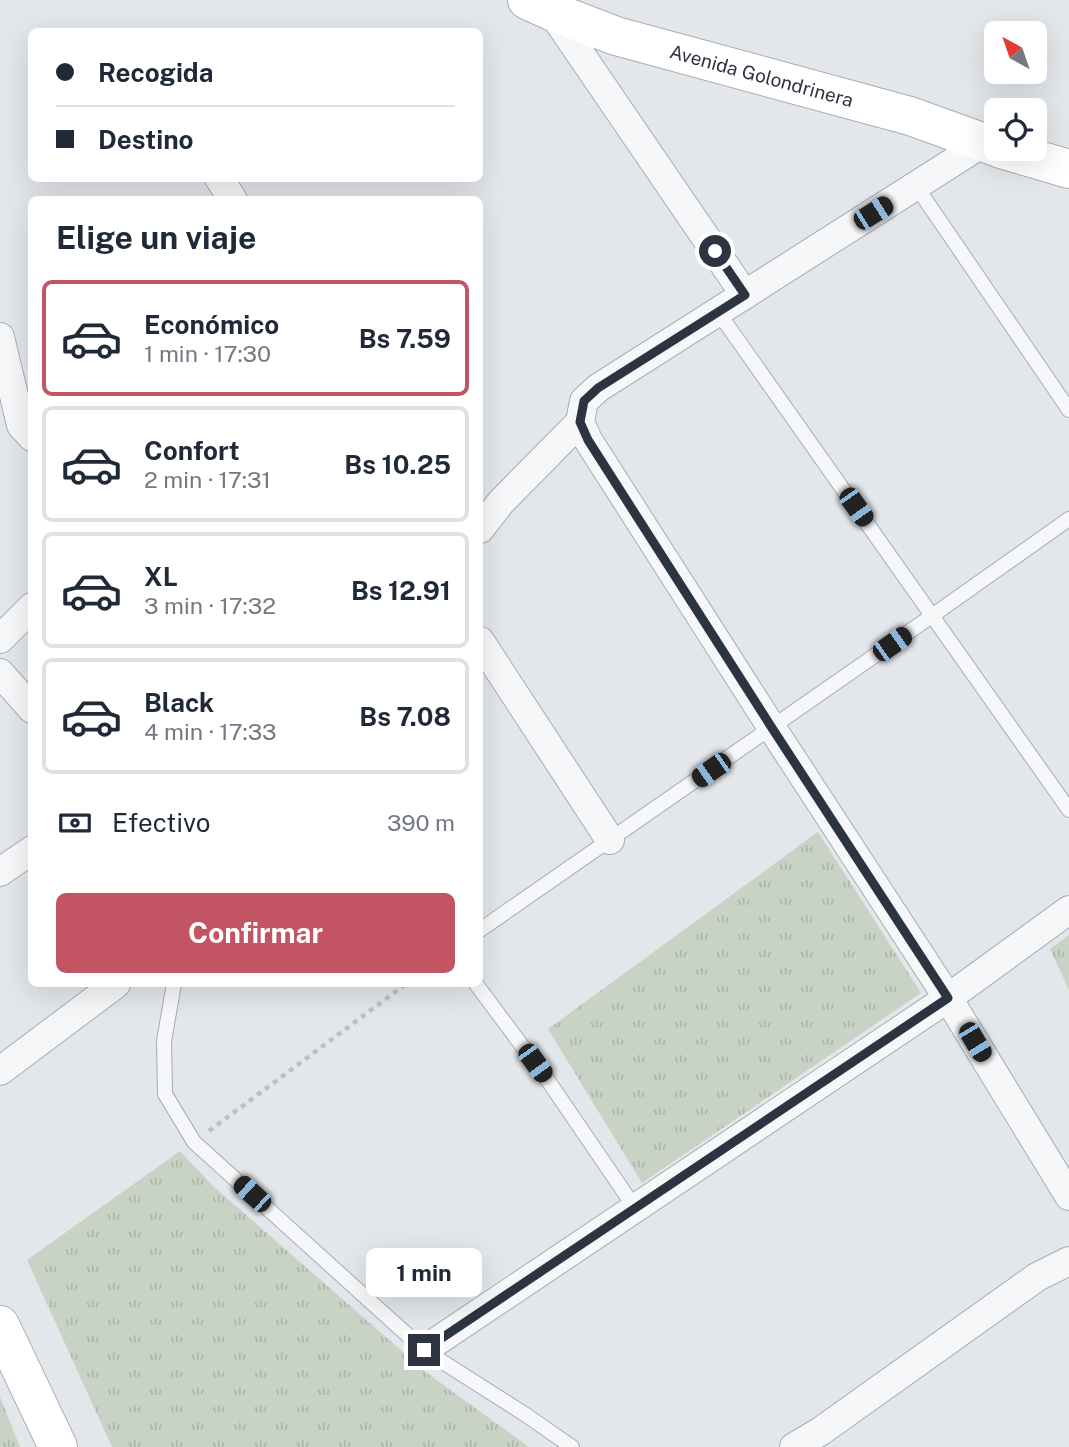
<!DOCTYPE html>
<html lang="es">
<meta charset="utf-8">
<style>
body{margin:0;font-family:"Public Sans",sans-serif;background:#f6f6f7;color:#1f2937;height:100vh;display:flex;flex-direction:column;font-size:26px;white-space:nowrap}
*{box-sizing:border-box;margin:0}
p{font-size:23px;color:#747a83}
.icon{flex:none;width:38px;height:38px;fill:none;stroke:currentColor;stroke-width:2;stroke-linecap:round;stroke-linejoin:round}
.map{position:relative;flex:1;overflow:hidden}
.side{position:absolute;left:28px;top:196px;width:455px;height:791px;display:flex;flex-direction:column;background:#fff;border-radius:10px;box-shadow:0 7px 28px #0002}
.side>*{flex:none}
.guide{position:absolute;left:28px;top:28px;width:455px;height:154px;border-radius:10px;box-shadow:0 7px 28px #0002;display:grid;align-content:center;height:154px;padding:0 28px;background:#fff}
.needle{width:46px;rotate:320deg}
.tools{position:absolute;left:984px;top:21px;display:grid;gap:14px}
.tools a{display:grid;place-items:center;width:63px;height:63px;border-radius:10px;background:#fff;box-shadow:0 7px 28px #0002;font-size:35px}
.end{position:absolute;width:32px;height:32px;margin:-16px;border:9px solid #2c3341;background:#fff;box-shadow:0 0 0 4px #fff}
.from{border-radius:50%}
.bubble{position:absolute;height:49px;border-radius:10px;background:#fff;box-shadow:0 7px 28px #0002;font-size:23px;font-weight:700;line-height:49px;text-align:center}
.car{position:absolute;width:21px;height:42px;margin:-21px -10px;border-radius:9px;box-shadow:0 0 5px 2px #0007;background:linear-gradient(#222 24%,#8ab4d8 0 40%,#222 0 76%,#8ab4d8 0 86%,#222 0)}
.guide b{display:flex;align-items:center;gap:24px;height:66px;font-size:26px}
.guide b+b{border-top:2px solid #e0e1e3}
.guide i{width:18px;height:18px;background:#1f2937}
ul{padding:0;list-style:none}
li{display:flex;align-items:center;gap:21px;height:116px;margin:0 14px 10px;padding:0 14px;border:4px solid #e0e1e3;border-radius:10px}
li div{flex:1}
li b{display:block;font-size:26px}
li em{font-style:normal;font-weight:700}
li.on{border-color:#c35463}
li>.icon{width:63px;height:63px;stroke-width:1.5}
h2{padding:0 28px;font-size:32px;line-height:84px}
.pay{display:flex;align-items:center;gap:18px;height:77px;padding:0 28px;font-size:26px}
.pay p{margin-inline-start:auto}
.primary-button{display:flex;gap:14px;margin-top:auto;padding:14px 28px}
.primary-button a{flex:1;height:80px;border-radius:10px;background:#c35463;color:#fff;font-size:28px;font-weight:700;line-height:80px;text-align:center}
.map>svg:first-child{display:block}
.grass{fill:url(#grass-tufts)}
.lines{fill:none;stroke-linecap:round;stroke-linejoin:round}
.lane-casing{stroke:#a8adb4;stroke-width:16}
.street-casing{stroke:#a8adb4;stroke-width:30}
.secondary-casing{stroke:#a8adb4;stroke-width:40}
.path{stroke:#bdc0c5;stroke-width:4.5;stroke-dasharray:5 5;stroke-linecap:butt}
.lane{stroke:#f6f7f9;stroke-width:14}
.street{stroke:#f6f7f9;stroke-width:28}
.secondary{stroke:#fff;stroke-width:38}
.route{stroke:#2c3341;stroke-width:9}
.labels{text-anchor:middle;stroke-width:5;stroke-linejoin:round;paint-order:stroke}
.street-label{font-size:19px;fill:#2c3341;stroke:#f3f5f7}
</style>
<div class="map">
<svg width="1069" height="1447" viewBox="0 0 1069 1447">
<defs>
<pattern id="grass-tufts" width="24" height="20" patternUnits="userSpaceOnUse" patternTransform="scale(1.75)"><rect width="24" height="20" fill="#c8d3c5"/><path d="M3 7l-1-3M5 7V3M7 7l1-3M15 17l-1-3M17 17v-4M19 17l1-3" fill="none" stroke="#acb6aa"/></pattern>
</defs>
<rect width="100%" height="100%" fill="#e3e6ea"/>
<g class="grass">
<polygon points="818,832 921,993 642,1183 548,1029"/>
<polygon points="1069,935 1069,990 1050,949"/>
<polygon points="180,1151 213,1186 427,1373 529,1447 112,1447 27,1260"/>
<polygon points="0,1397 20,1447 0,1447"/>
</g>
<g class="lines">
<defs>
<g id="lane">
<polyline points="916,186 1069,410"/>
<polyline points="718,312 1069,810"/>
<polyline points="480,930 936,613 1069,519"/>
<polyline points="174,984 164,1041 165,1094 194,1142 424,1350 526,1415 572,1447"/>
<polyline points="476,984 549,1082 635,1208"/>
</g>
<g id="street">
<polyline points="551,11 745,295"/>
<polyline points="983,143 598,388 584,401 580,422 588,440 772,728 948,998 1069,1196"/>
<polyline points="219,178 233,200"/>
<polyline points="0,337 21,425 32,437"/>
<polyline points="480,529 501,502 580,422"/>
<polyline points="0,639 32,607"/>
<polyline points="480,641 610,840"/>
<polyline points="0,673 32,709"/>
<polyline points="0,872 32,850"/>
<polyline points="0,1071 116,984"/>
<polyline points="424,1350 948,998 1069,910"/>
<polyline points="794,1447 821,1431 1037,1277 1069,1261"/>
</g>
<g id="secondary">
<path id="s1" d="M527,0L551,11L616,36L910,116L996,147"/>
<polyline points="1001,149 1069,169"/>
<polyline points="0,1325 58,1447"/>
</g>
</defs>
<use href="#lane" class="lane-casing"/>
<use href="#street" class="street-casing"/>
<use href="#secondary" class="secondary-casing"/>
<polyline class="path" points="209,1131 406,984"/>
<use href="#lane" class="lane"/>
<use href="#street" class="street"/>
<use href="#secondary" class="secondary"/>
</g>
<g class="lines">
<polyline class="route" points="424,1350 948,998 772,728 588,440 580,422 584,401 598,388 745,295 715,251"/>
</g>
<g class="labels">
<g class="street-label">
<text dy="7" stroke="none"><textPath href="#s1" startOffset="247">Avenida Golondrinera</textPath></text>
</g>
</g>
</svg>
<div class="tools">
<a><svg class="needle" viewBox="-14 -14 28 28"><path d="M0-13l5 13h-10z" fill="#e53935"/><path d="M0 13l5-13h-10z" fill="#747a83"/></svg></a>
<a><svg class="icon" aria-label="locate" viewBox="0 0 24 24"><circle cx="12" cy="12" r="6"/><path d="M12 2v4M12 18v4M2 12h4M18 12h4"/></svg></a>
</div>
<i class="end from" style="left:715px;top:251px"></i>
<i class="end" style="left:424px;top:1350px"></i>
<div class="bubble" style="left:366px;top:1248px;width:116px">1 min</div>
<i class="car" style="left:873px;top:213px;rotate:58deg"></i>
<i class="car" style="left:856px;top:507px;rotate:145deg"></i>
<i class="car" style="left:892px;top:644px;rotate:55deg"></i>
<i class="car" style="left:711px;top:770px;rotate:235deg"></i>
<i class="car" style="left:975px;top:1042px;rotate:149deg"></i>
<i class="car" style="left:535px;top:1063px;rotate:144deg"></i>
<i class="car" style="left:252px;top:1194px;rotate:312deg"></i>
<div class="guide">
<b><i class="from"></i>Recogida</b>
<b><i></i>Destino</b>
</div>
<section class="side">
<h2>Elige un viaje</h2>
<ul>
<li class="on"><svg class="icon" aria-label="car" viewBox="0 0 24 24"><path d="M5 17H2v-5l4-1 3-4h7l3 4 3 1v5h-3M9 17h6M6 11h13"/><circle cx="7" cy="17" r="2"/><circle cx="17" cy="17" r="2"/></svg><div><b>Económico</b><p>1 min · 17:30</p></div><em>Bs 7.59</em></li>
<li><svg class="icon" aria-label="car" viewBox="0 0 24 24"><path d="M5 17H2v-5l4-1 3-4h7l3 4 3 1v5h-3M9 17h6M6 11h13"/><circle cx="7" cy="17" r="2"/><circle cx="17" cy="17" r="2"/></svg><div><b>Confort</b><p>2 min · 17:31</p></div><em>Bs 10.25</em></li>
<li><svg class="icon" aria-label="car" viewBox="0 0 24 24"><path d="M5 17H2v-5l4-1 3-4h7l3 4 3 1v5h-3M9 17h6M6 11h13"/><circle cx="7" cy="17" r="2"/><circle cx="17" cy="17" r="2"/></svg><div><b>XL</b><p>3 min · 17:32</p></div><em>Bs 12.91</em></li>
<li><svg class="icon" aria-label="car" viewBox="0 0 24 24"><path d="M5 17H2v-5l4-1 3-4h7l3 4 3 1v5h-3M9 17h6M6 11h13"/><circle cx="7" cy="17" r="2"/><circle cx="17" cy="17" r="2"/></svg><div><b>Black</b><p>4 min · 17:33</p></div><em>Bs 7.08</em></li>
</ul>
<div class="pay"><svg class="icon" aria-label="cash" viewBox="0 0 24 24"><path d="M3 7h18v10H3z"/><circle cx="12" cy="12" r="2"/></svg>Efectivo<p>390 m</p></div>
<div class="primary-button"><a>Confirmar</a></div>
</section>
</div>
